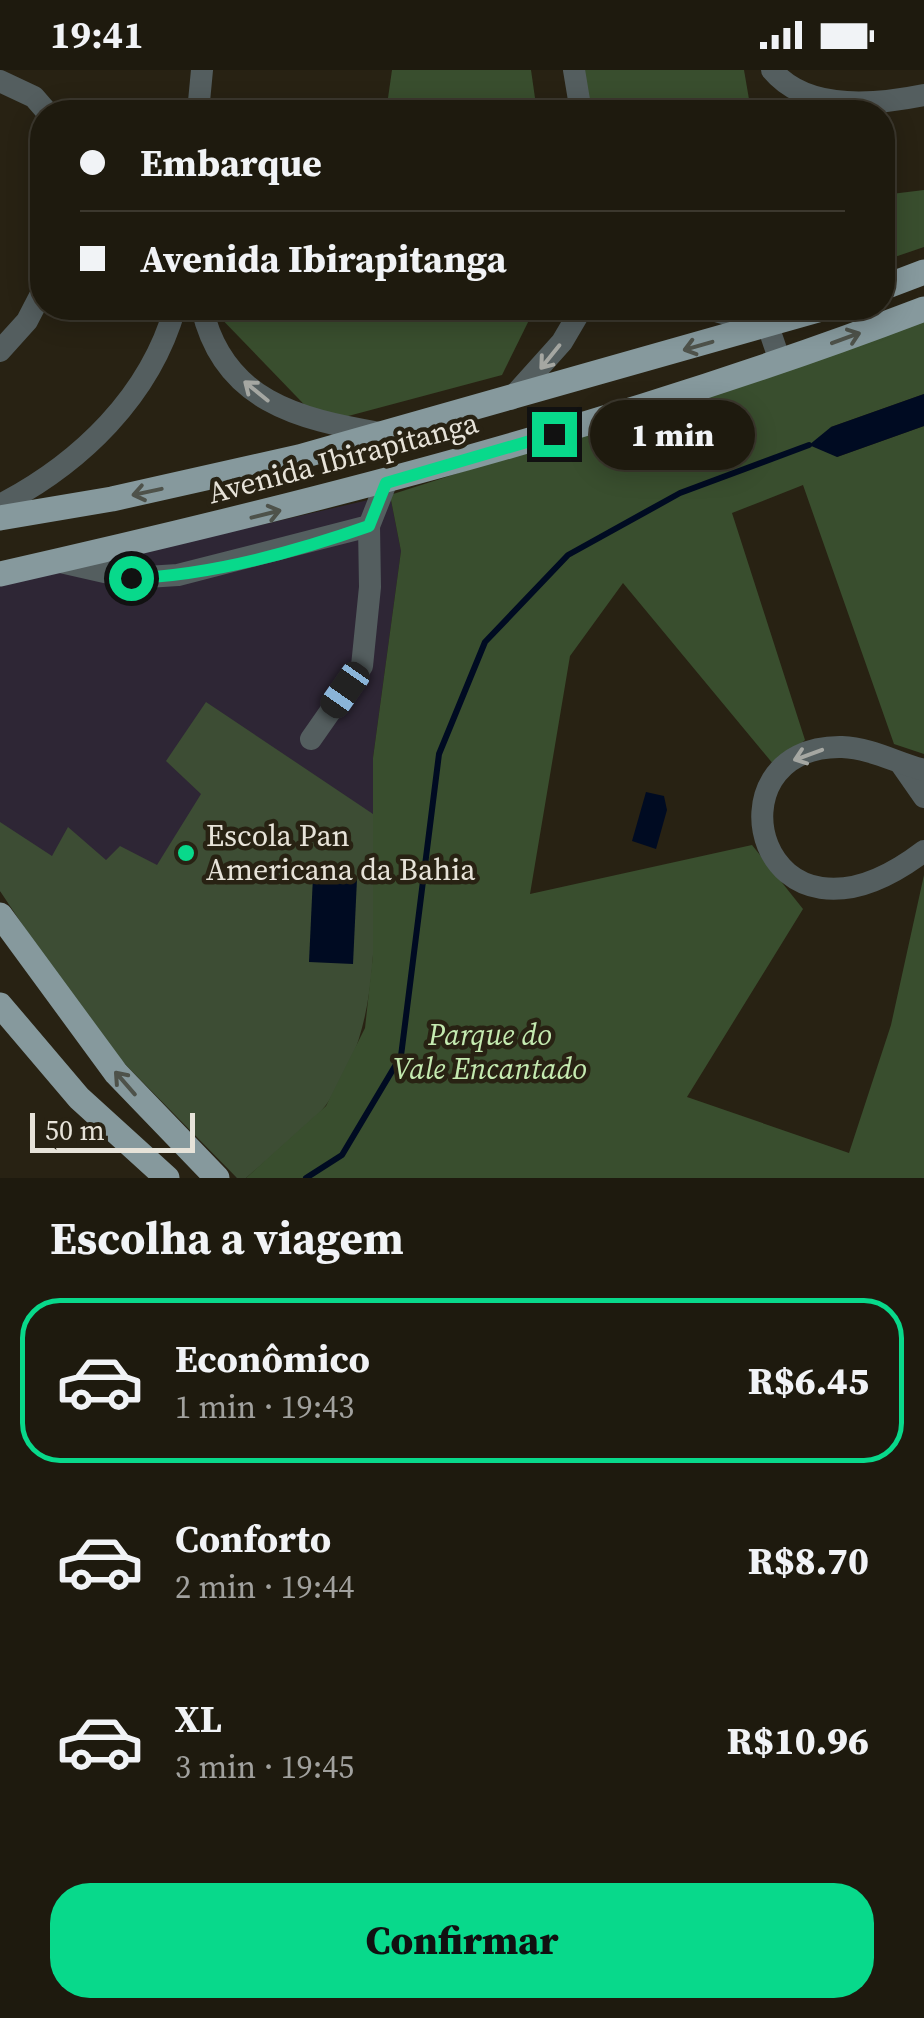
<!DOCTYPE html>
<html lang="pt">
<meta charset="utf-8">
<style>
body{margin:0;font-family:"Source Serif 4",serif;background:#262317;color:#f1f3f6;height:100vh;display:flex;flex-direction:column;font-size:38px;white-space:nowrap}
*{box-sizing:border-box;margin:0}
p{font-size:32px;color:#a1a19e}
.icon{flex:none;width:55px;height:55px;fill:none;stroke:currentColor;stroke-width:2;stroke-linecap:round;stroke-linejoin:round}
.map{position:relative;height:1108px;overflow:hidden}
.drawer{display:flex;flex-direction:column;background:#1e1a0e;flex:1}
.drawer>*{flex:none}
.top-card{position:absolute;left:30px;top:30px;width:865px;height:220px;border-radius:40px;box-shadow:0 5px 25px #0003,0 0 0 2px #3c382e;display:grid;align-content:center;height:220px;padding:0 50px;background:#1e1a0e}
.scale{position:absolute;left:30px;bottom:25px;width:165px;box-sizing:border-box;padding-left:10px;border:5px solid #e7e3d9;border-top:0;font-size:28px;line-height:35px;white-space:nowrap;color:#e7e3d9;-webkit-text-stroke:8px #282213;paint-order:stroke}
.end{position:absolute;width:45px;height:45px;margin:-22px;border:12px solid #08d98b;background:#111;box-shadow:0 0 0 5px #111}
.from{border-radius:50%}
.bubble{position:absolute;height:70px;border-radius:35px;background:#1e1a0e;box-shadow:0 5px 25px #0003,0 0 0 2px #3c382e;font-size:32px;font-weight:800;line-height:70px;text-align:center}
.car{position:absolute;width:30px;height:60px;margin:-30px -15px;border-radius:12px;box-shadow:0 0 8px 2px #0007;background:linear-gradient(#222 24%,#8ab4d8 0 40%,#222 0 76%,#8ab4d8 0 86%,#222 0)}
.top-card b{display:flex;align-items:center;gap:35px;height:95px;font-size:38px}
.top-card b+b{border-top:2px solid #3c382e}
.top-card i{width:25px;height:25px;background:#f1f3f6}
ul{padding:0;list-style:none}
li{display:flex;align-items:center;gap:30px;height:165px;margin:0 20px 15px;padding:0 30px;border:5px solid transparent;border-radius:40px}
li div{flex:1}
li b{display:block;font-size:38px}
li em{font-style:normal;font-weight:800}
li.active{border-color:#08d98b}
li>.icon{width:90px;height:90px;stroke-width:1.5}
h2{padding:0 50px;font-size:45px;line-height:120px}
.cta{display:flex;gap:20px;margin-top:auto;padding:20px 50px}
.cta a{flex:1;height:115px;border-radius:40px;background:#08d98b;color:#111;font-size:40px;font-weight:800;line-height:115px;text-align:center}
.status{display:flex;justify-content:space-between;align-items:center;height:70px;padding:0 50px;background:#1e1a0e;direction:ltr}
.status svg{height:28px;fill:currentColor}
.map>svg:first-child{display:block}
.education{fill:#2e2635}
.green{fill:#3d4d34}
.forest{fill:#394e2e}
.water{fill:#000b22}
.lines{fill:none;stroke-linecap:round;stroke-linejoin:round}
.stream{stroke:#000b22;stroke-width:6}
.minor{stroke:#545e5f;stroke-width:22}
.major{stroke:#86999d;stroke-width:25}
.oneway{stroke:#4e524a}
.oneway2{stroke:#a5a7a2}
.route{stroke:#08d98b;stroke-width:12}
.poi-dot{fill:#08d98b;stroke:#282213;stroke-width:4}
.labels{text-anchor:middle;stroke-width:9;stroke-linejoin:round;paint-order:stroke}
.street-label{font-size:30px;fill:#e7e3d9;stroke:#282213}
.poi-label{font-size:30px;fill:#e7e3d9;stroke:#282213;text-anchor:start}
.park-label{font-size:30px;font-style:italic;fill:#c4eab0;stroke:#282213}
</style>
<div class="status"><b>19:41</b><svg viewBox="0 0 49 12"><path d="M0 12V9h3v3zM5 12V6h3v6zM10 12V3h3v9zM15 12V0h3v12zM26 1h20v11H26zM47 4h2v5h-2z"/></svg></div>
<div class="map">
<svg width="924" height="1108" viewBox="0 0 924 1108">
<rect width="100%" height="100%" fill="#282213"/>
<polygon class="education" points="390,425 401,481 373,688 373,885 246,1108 237,1108 0,821 0,515"/>
<path class="green" d="M206,632L373,744C373,841 387,952 326,1035C306,1062 271,1085 246,1108H237L117,986L32,869L0,821V752L52,786L68,757L106,790L120,776L157,795L201,724L166,691Z"/>
<g class="forest">
<polygon points="392,0 531,0 537,42 386,42"/>
<polygon points="571,0 744,0 750,35 729,42 577,42"/>
<polygon points="924,120 924,177 883,191 883,125"/>
<polygon points="211,238 535,238 502,305 322,353"/>
<polygon points="924,249 924,324 831,357 837,387 924,356 924,684 894,674 803,415 732,443 805,670 774,695 623,513 570,586 530,824 752,775 803,839 687,1027 849,1083 891,955 924,805 924,1108 246,1108 326,1036 365,958 373,885 373,688 401,481 390,425 746,311"/>
</g>
<g class="water">
<polygon points="924,324 924,356 837,387 809,375 831,357"/>
<polygon points="646,722 664,726 667,740 656,779 632,771"/>
<polygon points="313,806 357,809 353,894 309,892"/>
</g>
<g class="lines">
<polyline class="stream" points="306,1108 342,1085 401,986 439,684 485,572 568,485 680,423 809,375"/>
<g class="minor">
<polyline points="574,0 581,42"/>
<path d="M772,0C807,42 875,35 924,25"/>
<polyline points="0,11 34,27 47,42"/>
<polyline points="198,42 202,0"/>
<path d="M202,238C223,331 298,349 380,363"/>
<polyline points="705,238 768,256 780,291"/>
<polyline points="0,281 27,251 42,222"/>
<polyline points="511,329 562,272 582,238"/>
<path d="M0,435C81,393 150,326 175,238"/>
<polyline points="56,491 131,508 178,505 369,456 386,413"/>
<polyline points="311,669 362,596 370,517 369,456"/>
<polyline points="901,694 924,727"/>
<path d="M924,700C897,693 871,678 842,677C702,674 757,908 924,781"/>
</g>
<g class="major">
<polyline points="882,218 924,202"/>
<polyline points="0,448 112,429 299,387 825,238"/>
<path d="M0,504C314,433 623,354 924,239"/>
<polyline points="0,845 116,1003 217,1108"/>
<polyline points="0,935 79,1028 167,1108"/>
</g>
</g>
<defs><path id="oneway-shaft" d="M-6 0H5M1.5-3L5.5 0L1.5 3" fill="none" stroke-width="1.6" stroke-linecap="round" stroke-linejoin="round" transform="scale(2.5)"/></defs>
<g class="oneway">
<use href="#oneway-shaft" transform="translate(846 268) rotate(-20)"/>
<use href="#oneway-shaft" transform="translate(698 276) rotate(164)"/>
<use href="#oneway-shaft" transform="translate(147 422) rotate(168)"/>
<use href="#oneway-shaft" transform="translate(266 444) rotate(-14)"/>
<use href="#oneway-shaft" transform="translate(125 1013) rotate(-131)"/>
</g>
<g class="oneway2">
<use href="#oneway-shaft" transform="translate(550 287) rotate(129)"/>
<use href="#oneway-shaft" transform="translate(256 321) rotate(-141)"/>
<use href="#oneway-shaft" transform="translate(808 685) rotate(160)"/>
</g>
<g class="lines">
<path class="route" d="M131,508C210,506 295,482 369,456L386,413L554,364"/>
</g>
<circle class="poi-dot" cx="186" cy="783" r="10"/>
<g class="labels">
<g class="street-label">
<text transform="translate(343 388) rotate(-15)" y="10">Avenida Ibirapitanga</text>
</g>
<g class="poi-label">
<text x="206" y="776">Escola Pan<tspan x="206" dy="34">Americana da Bahia</tspan></text>
</g>
<g class="park-label">
<text x="490" y="975">Parque do<tspan x="490" dy="34">Vale Encantado</tspan></text>
</g>
</g>
</svg>
<div class="scale">50 m</div>
<i class="end from" style="left:131px;top:508px"></i>
<i class="end" style="left:554px;top:364px"></i>
<div class="bubble" style="left:590px;top:330px;width:165px">1 min</div>
<i class="car" style="left:345px;top:620px;rotate:215deg"></i>
<div class="top-card">
<b><i class="from"></i>Embarque</b>
<b><i></i>Avenida Ibirapitanga</b>
</div>
</div>
<section class="drawer">
<h2>Escolha a viagem</h2>
<ul>
<li class="active"><svg class="icon" aria-label="car" viewBox="0 0 24 24"><path d="M5 17H2v-5l4-1 3-4h7l3 4 3 1v5h-3M9 17h6M6 11h13"/><circle cx="7" cy="17" r="2"/><circle cx="17" cy="17" r="2"/></svg><div><b>Econômico</b><p>1 min · 19:43</p></div><em>R$6.45</em></li>
<li><svg class="icon" aria-label="car" viewBox="0 0 24 24"><path d="M5 17H2v-5l4-1 3-4h7l3 4 3 1v5h-3M9 17h6M6 11h13"/><circle cx="7" cy="17" r="2"/><circle cx="17" cy="17" r="2"/></svg><div><b>Conforto</b><p>2 min · 19:44</p></div><em>R$8.70</em></li>
<li><svg class="icon" aria-label="car" viewBox="0 0 24 24"><path d="M5 17H2v-5l4-1 3-4h7l3 4 3 1v5h-3M9 17h6M6 11h13"/><circle cx="7" cy="17" r="2"/><circle cx="17" cy="17" r="2"/></svg><div><b>XL</b><p>3 min · 19:45</p></div><em>R$10.96</em></li>
</ul>
<div class="cta"><a>Confirmar</a></div>
</section>
